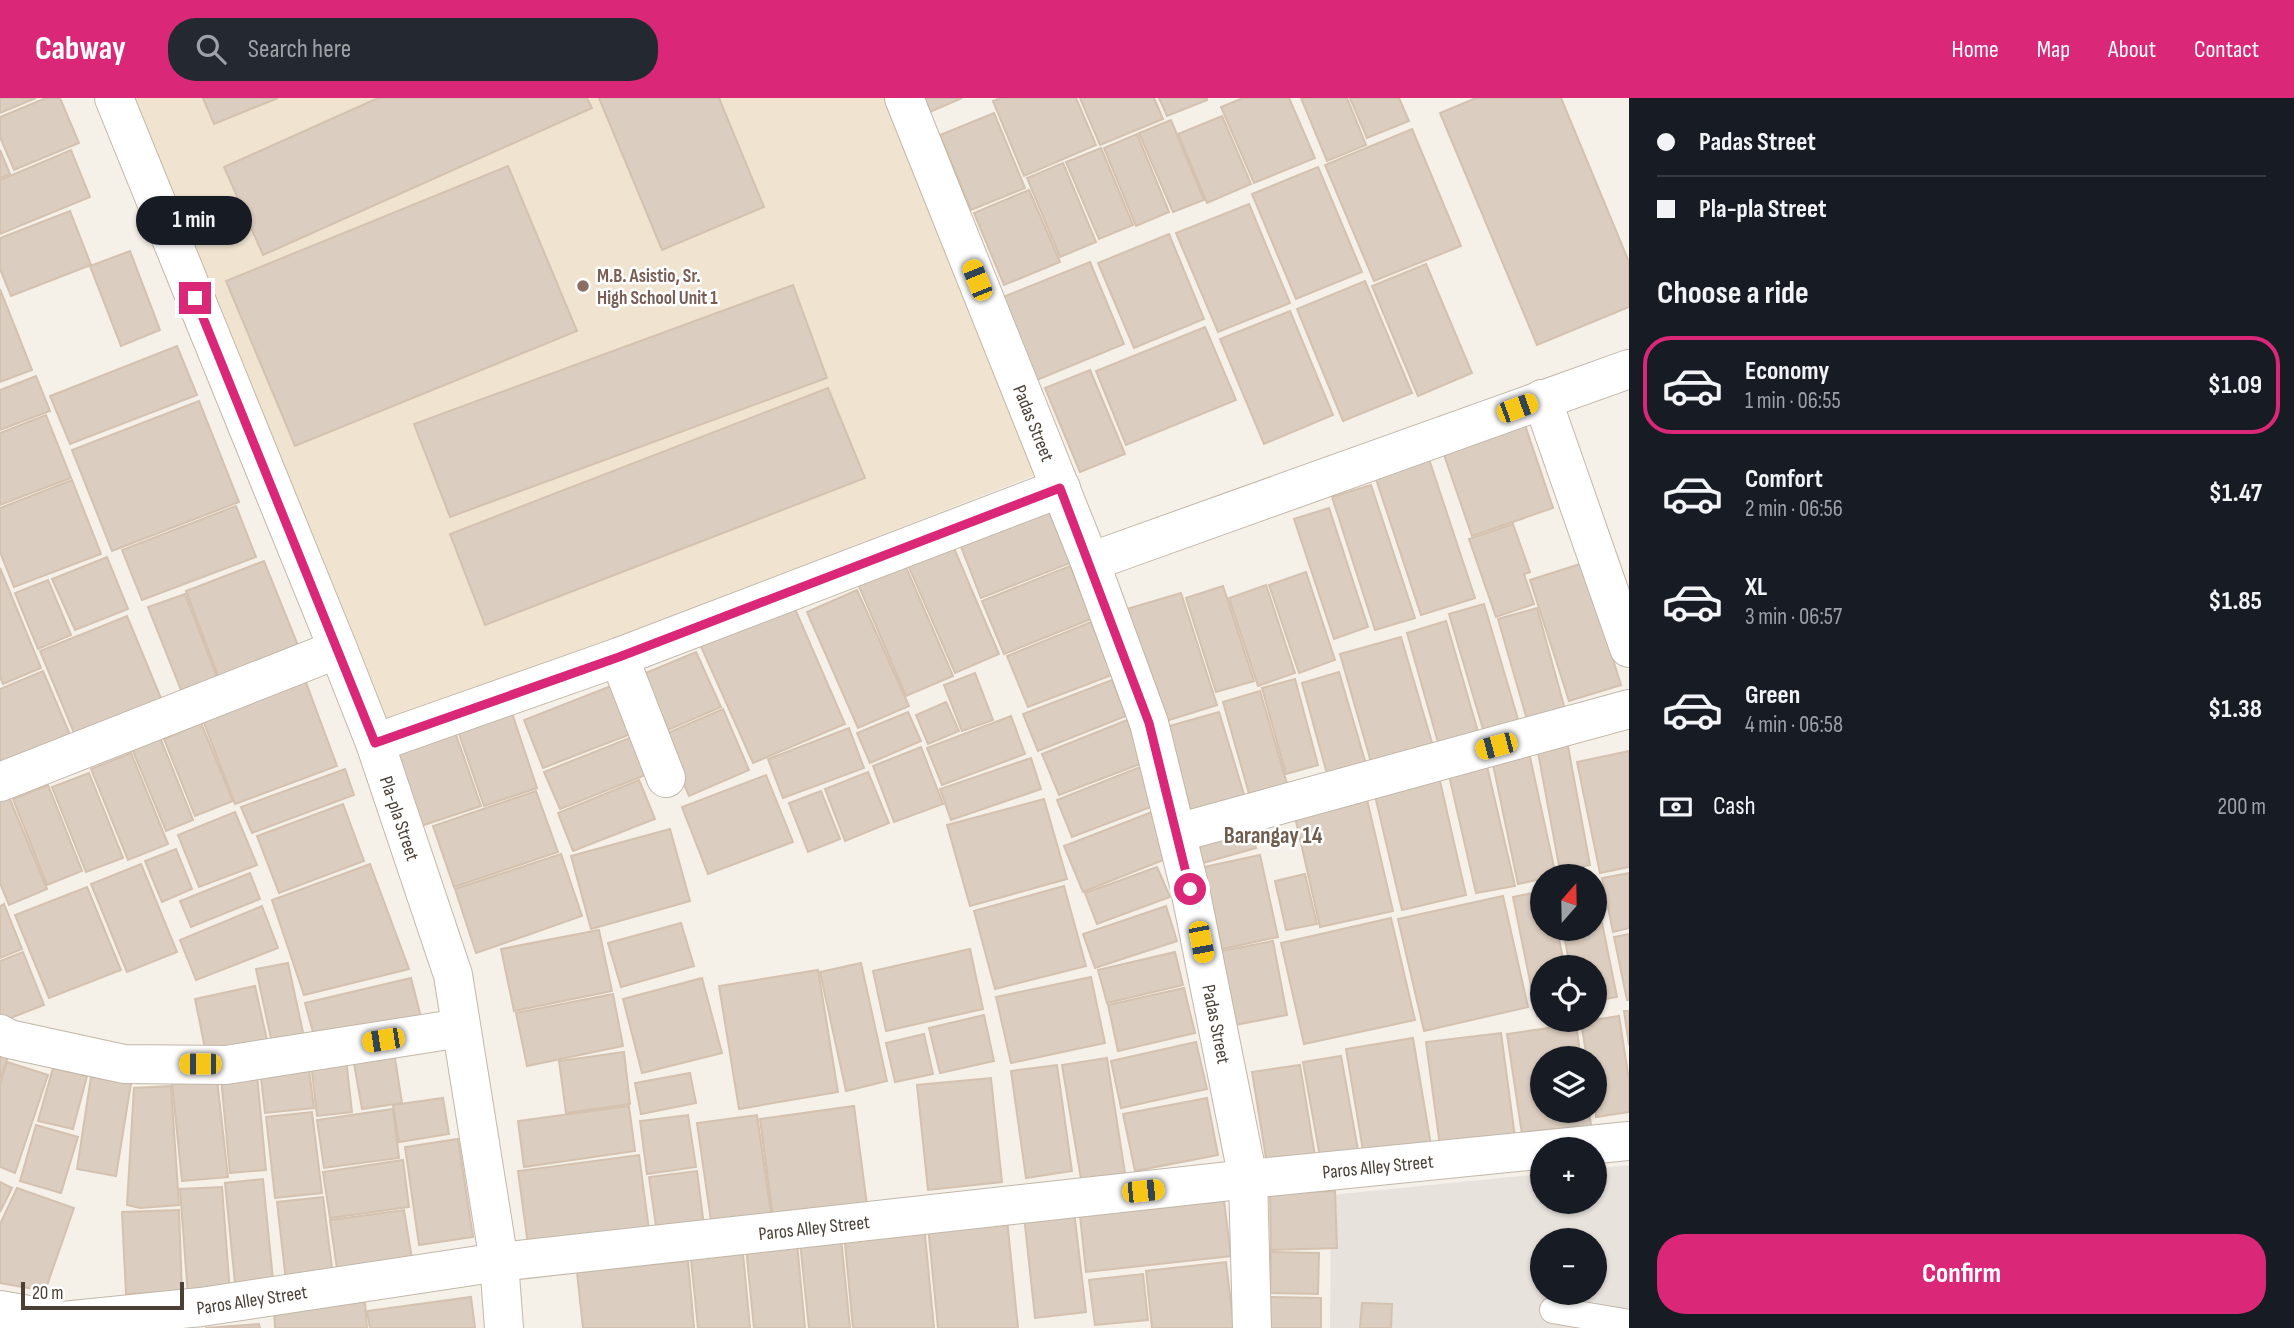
<!DOCTYPE html>
<meta charset="utf-8">
<style>
body{margin:0;font-family:"Sofia Sans Condensed",sans-serif;background:#242831;color:#f1f3f6;height:100vh;display:flex;flex-direction:column;font-size:26px;white-space:nowrap}
*{box-sizing:border-box;margin:0}
p{font-size:23px;color:#9ea1a6}
.icon{flex:none;width:38px;height:38px;fill:none;stroke:currentColor;stroke-width:2;stroke-linecap:round;stroke-linejoin:round}
.map{position:relative;flex:1;overflow:hidden}
.drawer{display:flex;flex-direction:column;background:#171b24;width:665px}
.drawer>*{flex:none}
.guide{display:grid;align-content:center;height:154px;padding:0 28px;background:#171b24}
.needle{width:46px;rotate:20deg}
.controls{position:absolute;left:1530px;top:766px;display:grid;gap:14px}
.controls a{display:grid;place-items:center;width:77px;height:77px;border-radius:50%;background:#171b24;box-shadow:0 2px 5px #0004;font-size:35px}
.scale{position:absolute;left:21px;bottom:18px;width:163px;box-sizing:border-box;padding-left:7px;border:4px solid #4a4036;border-top:0;font-size:19px;line-height:24px;white-space:nowrap;color:#4a4036;-webkit-text-stroke:5px #fff;paint-order:stroke}
.end{position:absolute;width:32px;height:32px;margin:-16px;border:9px solid #db2777;background:#fff;box-shadow:0 0 0 4px #fff}
.from{border-radius:50%}
.bubble{position:absolute;height:49px;border-radius:24px;background:#171b24;box-shadow:0 2px 5px #0004;font-size:23px;font-weight:700;line-height:49px;text-align:center}
.car{position:absolute;width:21px;height:42px;margin:-21px -10px;border-radius:9px;box-shadow:0 0 5px 2px #0007;background:linear-gradient(#f5c518 24%,#345 0 40%,#f5c518 0 76%,#345 0 86%,#f5c518 0)}
.guide b{display:flex;align-items:center;gap:24px;height:66px;font-size:26px}
.guide b+b{border-top:2px solid #363941}
.guide i{width:18px;height:18px;background:#f1f3f6}
ul{padding:0;list-style:none}
li{display:flex;align-items:center;gap:21px;height:98px;margin:0 14px 10px;padding:0 14px;border:4px solid transparent;border-radius:28px}
li div{flex:1}
li b{display:block;font-size:26px}
li em{font-style:normal;font-weight:700}
li.on{border-color:#db2777}
li>.icon{width:63px;height:63px;stroke-width:1.5}
h2{padding:0 28px;font-size:32px;line-height:84px}
.pay{display:flex;align-items:center;gap:18px;height:77px;padding:0 28px;font-size:26px}
.pay p{margin-inline-start:auto}
.button{display:flex;gap:14px;margin-top:auto;padding:14px 28px}
.button a{flex:1;height:80px;border-radius:28px;background:#db2777;color:#fff;font-size:28px;font-weight:700;line-height:80px;text-align:center}
header{display:flex;align-items:center;gap:42px;box-sizing:border-box;height:98px;padding:0 35px;background:#db2777;color:#fff}
header strong{font-size:33px}
nav{display:flex;gap:38px;margin-inline-start:auto;font-size:24px}
.search{width:490px;height:63px;background:#242831;display:flex;align-items:center;gap:18px;box-sizing:border-box;padding:0 24px;border-radius:28px;color:#9ea1a6;font-size:26px}
main{display:flex;flex:1;min-height:0}
.map>svg:first-child{display:block}
.industrial{fill:#e8e2dd;fill-rule:evenodd}
.education{fill:#f0e4d1}
.building{fill:#dbcdbf;stroke:#d4c1af;stroke-width:2}
.lines{fill:none;stroke-linecap:round;stroke-linejoin:round}
.lane-casing{stroke:#c2b7a9;stroke-width:28}
.street-casing{stroke:#c2b7a9;stroke-width:40}
.lane{stroke:#fff;stroke-width:26}
.street{stroke:#fff;stroke-width:38}
.route{stroke:#db2777;stroke-width:9}
.education-dot{fill:#8d6e63;stroke:#fff;stroke-width:2.5}
.labels{text-anchor:middle;stroke-width:5;stroke-linejoin:round;paint-order:stroke}
.education-label{font-size:19px;font-weight:bold;fill:#785e54;stroke:#fff;text-anchor:start}
.street-label{font-size:19px;fill:#4a4036;stroke:#fff}
.quarter-label{font-size:23px;font-weight:bold;fill:#6e5c4c;stroke:#fff}
</style>
<header>
<strong>Cabway</strong>
<div class="search"><svg class="icon" aria-label="search" viewBox="0 0 24 24"><circle cx="10" cy="10" r="6"/><path d="M15 15l6 6"/></svg>Search here</div>
<nav><a>Home</a><a>Map</a><a>About</a><a>Contact</a></nav>
</header>
<main>
<div class="map">
<svg width="1629" height="1230" viewBox="0 0 1629 1230">
<rect width="100%" height="100%" fill="#f5f0e8"/>
<path class="industrial" d="M1629,1067V1230H1330L1331,1097L1542,1076V1104H1594V1071ZM1542,1143H1594V1195H1542Z"/>
<polygon class="education" points="128,0 887,0 1038,376 383,631"/>
<g class="building">
<polygon points="0,0 36,0 0,15"/>
<polygon points="46,0 60,0 79,45 14,72 0,39 0,19"/>
<polygon points="203,0 278,0 214,26"/>
<polygon points="378,0 587,0 592,10 263,157 224,69"/>
<polygon points="599,0 719,0 764,109 662,152"/>
<polygon points="924,0 962,0 930,14"/>
<polygon points="1001,0 1076,0 1096,47 1024,78 993,3"/>
<polygon points="1080,0 1154,0 1163,21 1100,47"/>
<polygon points="1159,0 1207,0 1207,2 1167,18"/>
<polygon points="1243,0 1289,0 1315,60 1254,85 1221,9"/>
<polygon points="1301,0 1347,0 1366,47 1327,63"/>
<polygon points="1350,0 1399,0 1409,23 1367,40"/>
<polygon points="1476,0 1561,0 1629,164 1629,209 1537,247 1440,15"/>
<polygon points="994,15 1025,90 971,112 940,37"/>
<polygon points="1222,18 1251,86 1207,105 1178,36"/>
<polygon points="1171,22 1204,102 1173,114 1139,35"/>
<polygon points="1412,31 1461,148 1374,183 1325,67"/>
<polygon points="1137,36 1169,114 1136,128 1104,50"/>
<polygon points="1101,50 1133,127 1099,141 1066,64"/>
<polygon points="0,52 10,76 0,80"/>
<polygon points="71,52 90,99 0,136 0,82"/>
<polygon points="1063,65 1096,144 1060,159 1027,80"/>
<polygon points="508,68 577,233 295,348 226,183"/>
<polygon points="1318,69 1362,174 1296,201 1252,96"/>
<polygon points="1029,92 1060,164 1004,187 974,115"/>
<polygon points="1249,106 1290,205 1218,234 1176,135"/>
<polygon points="70,113 91,167 11,198 0,171 0,140"/>
<polygon points="1169,136 1204,221 1134,250 1098,165"/>
<polygon points="130,153 160,232 121,248 90,168"/>
<polygon points="1090,164 1124,246 1037,282 1003,199"/>
<polygon points="1426,166 1472,275 1418,298 1372,188"/>
<polygon points="1365,183 1412,295 1343,323 1297,211"/>
<polygon points="793,187 827,280 450,419 414,326"/>
<polygon points="0,191 32,272 0,284"/>
<polygon points="1290,213 1333,317 1264,346 1220,241"/>
<polygon points="1205,229 1236,302 1126,347 1096,273"/>
<polygon points="177,248 197,297 70,346 50,298"/>
<polygon points="1090,272 1125,356 1080,374 1045,290"/>
<polygon points="36,278 50,313 0,332 0,292"/>
<polygon points="828,290 865,380 485,527 450,436"/>
<polygon points="199,303 239,404 112,453 72,352"/>
<polygon points="46,317 71,380 0,407 0,335"/>
<polygon points="1524,324 1553,410 1472,438 1442,351"/>
<polygon points="1428,358 1475,500 1421,517 1374,375"/>
<polygon points="72,382 101,456 14,489 0,454 0,410"/>
<polygon points="1371,387 1415,520 1375,532 1332,399"/>
<polygon points="1046,406 1070,465 981,500 958,441"/>
<polygon points="236,408 256,459 142,502 122,452"/>
<polygon points="1329,410 1368,529 1334,541 1294,421"/>
<polygon points="1513,426 1530,474 1524,476 1534,506 1496,519 1469,441"/>
<polygon points="950,441 999,556 955,575 905,460"/>
<polygon points="107,459 128,511 75,532 52,481"/>
<polygon points="264,463 299,550 219,580 186,493"/>
<polygon points="1583,465 1621,587 1569,603 1530,482"/>
<polygon points="905,467 953,578 906,598 858,486"/>
<polygon points="1070,468 1091,521 1004,556 982,503"/>
<polygon points="0,470 41,570 3,586 0,579"/>
<polygon points="1306,474 1335,562 1299,575 1269,487"/>
<polygon points="48,482 71,537 38,551 15,495"/>
<polygon points="1266,487 1295,575 1258,588 1229,500"/>
<polygon points="1223,488 1254,583 1216,594 1186,500"/>
<polygon points="857,492 909,608 858,630 807,514"/>
<polygon points="1181,495 1217,607 1163,624 1127,511"/>
<polygon points="185,496 217,579 181,592 148,509"/>
<polygon points="792,504 845,626 753,665 699,544"/>
<polygon points="1484,506 1520,628 1485,638 1449,516"/>
<polygon points="1537,510 1566,615 1528,625 1498,521"/>
<polygon points="127,518 165,610 79,647 40,553"/>
<polygon points="1446,523 1481,644 1441,655 1407,535"/>
<polygon points="1091,524 1112,577 1028,609 1007,558"/>
<polygon points="1401,539 1433,648 1371,664 1340,556"/>
<polygon points="696,554 721,609 661,635 636,579"/>
<polygon points="43,573 71,639 3,667 0,660 0,591"/>
<polygon points="1339,574 1368,673 1329,683 1302,585"/>
<polygon points="975,575 993,622 962,633 944,587"/>
<polygon points="304,579 337,668 235,706 201,617"/>
<polygon points="1295,581 1318,667 1286,676 1262,590"/>
<polygon points="1112,582 1126,618 1038,653 1023,616"/>
<polygon points="611,588 631,636 543,670 524,622"/>
<polygon points="1260,593 1288,689 1250,699 1223,604"/>
<polygon points="946,604 959,633 928,646 916,617"/>
<polygon points="723,611 749,672 689,698 663,637"/>
<polygon points="908,614 921,643 870,665 857,635"/>
<polygon points="1219,614 1246,703 1193,719 1166,629"/>
<polygon points="512,615 537,690 484,708 458,633"/>
<polygon points="1011,618 1025,656 942,687 927,650"/>
<polygon points="1127,622 1143,665 1059,697 1042,656"/>
<polygon points="201,625 233,703 195,718 164,641"/>
<polygon points="849,630 864,670 783,700 768,661"/>
<polygon points="455,634 481,708 421,728 396,654"/>
<polygon points="159,637 193,722 166,733 131,648"/>
<polygon points="632,639 648,676 560,711 544,674"/>
<polygon points="1567,643 1590,767 1560,773 1537,649"/>
<polygon points="921,649 943,706 894,724 873,668"/>
<polygon points="1528,650 1556,778 1518,786 1491,657"/>
<polygon points="1629,653 1629,769 1600,775 1577,664"/>
<polygon points="131,655 168,746 128,762 91,671"/>
<polygon points="1031,660 1041,691 951,722 940,691"/>
<polygon points="1486,664 1515,788 1476,795 1448,673"/>
<polygon points="1140,669 1156,707 1072,739 1057,702"/>
<polygon points="1437,670 1466,797 1402,812 1372,685"/>
<polygon points="345,671 354,697 252,735 241,709"/>
<polygon points="868,674 889,725 845,743 825,691"/>
<polygon points="89,675 123,760 86,774 52,689"/>
<polygon points="766,677 793,744 708,776 682,709"/>
<polygon points="639,682 655,721 573,753 558,715"/>
<polygon points="48,687 82,773 47,787 13,701"/>
<polygon points="536,693 558,754 454,789 433,728"/>
<polygon points="821,693 840,741 808,754 789,705"/>
<polygon points="1365,693 1393,813 1320,829 1293,710"/>
<polygon points="9,699 47,791 9,807 0,785 0,703"/>
<polygon points="1044,701 1067,781 970,808 947,727"/>
<polygon points="343,706 364,763 279,795 257,738"/>
<polygon points="1157,712 1176,757 1083,794 1064,748"/>
<polygon points="235,714 257,767 199,789 178,737"/>
<polygon points="1249,726 1256,750 1203,765 1197,741"/>
<polygon points="670,731 690,803 591,831 571,758"/>
<polygon points="176,751 192,791 162,804 145,763"/>
<polygon points="561,756 582,818 476,855 455,791"/>
<polygon points="1260,757 1278,839 1222,851 1204,769"/>
<polygon points="141,766 177,854 127,874 91,786"/>
<polygon points="370,766 409,871 304,897 272,802"/>
<polygon points="1157,769 1170,799 1097,826 1085,795"/>
<polygon points="250,775 260,801 191,829 180,803"/>
<polygon points="1629,775 1629,830 1613,834 1602,780"/>
<polygon points="1305,776 1317,826 1286,832 1275,783"/>
<polygon points="1594,785 1617,899 1594,903 1594,870 1570,870 1563,831 1594,831"/>
<polygon points="1064,788 1086,868 995,891 974,813"/>
<polygon points="87,789 121,872 49,900 15,817"/>
<polygon points="1542,793 1542,831 1557,831 1565,870 1542,870 1542,917 1537,918 1513,799"/>
<polygon points="1503,798 1528,909 1424,933 1398,821"/>
<polygon points="4,806 22,851 0,860 0,808"/>
<polygon points="262,808 278,850 196,882 180,842"/>
<polygon points="1166,808 1177,843 1095,870 1083,836"/>
<polygon points="1391,820 1415,922 1304,946 1281,845"/>
<polygon points="681,825 694,868 621,889 608,845"/>
<polygon points="599,832 612,893 514,913 501,851"/>
<polygon points="1629,836 1629,902 1627,902 1614,839"/>
<polygon points="1273,843 1287,917 1235,927 1221,853"/>
<polygon points="970,851 983,911 886,933 873,873"/>
<polygon points="23,854 44,907 0,924 0,863"/>
<polygon points="1175,854 1183,887 1107,905 1098,872"/>
<polygon points="288,865 304,939 272,945 256,871"/>
<polygon points="861,865 887,983 846,993 820,874"/>
<polygon points="818,872 838,994 739,1011 719,888"/>
<polygon points="1091,879 1105,945 1011,965 996,899"/>
<polygon points="411,880 421,919 316,945 305,905"/>
<polygon points="702,880 722,955 642,975 623,901"/>
<polygon points="255,888 267,942 206,955 195,901"/>
<polygon points="1184,890 1195,935 1118,953 1108,907"/>
<polygon points="613,896 623,948 527,968 516,915"/>
<polygon points="1624,913 1629,913 1629,947"/>
<polygon points="984,917 994,963 940,975 929,930"/>
<polygon points="1619,918 1629,982 1629,1014 1596,1019 1594,961 1587,961 1581,924"/>
<polygon points="1576,926 1581,961 1542,961 1542,1013 1589,1013 1592,1034 1523,1043 1507,936"/>
<polygon points="1501,935 1515,1039 1440,1048 1426,944"/>
<polygon points="924,936 933,976 895,984 886,945"/>
<polygon points="1413,940 1432,1053 1365,1064 1346,951"/>
<polygon points="1196,944 1207,991 1121,1010 1111,963"/>
<polygon points="393,948 402,1005 362,1011 352,954"/>
<polygon points="345,952 352,1014 317,1018 310,956"/>
<polygon points="0,953 9,956 0,981"/>
<polygon points="624,954 630,1006 566,1015 559,963"/>
<polygon points="1341,958 1360,1063 1322,1070 1303,964"/>
<polygon points="1107,960 1125,1075 1081,1081 1062,967"/>
<polygon points="7,964 48,977 15,1075 0,1069 0,986"/>
<polygon points="308,964 314,1010 265,1015 260,970"/>
<polygon points="1057,967 1072,1073 1026,1080 1011,973"/>
<polygon points="1300,967 1315,1058 1267,1066 1252,974"/>
<polygon points="53,970 87,978 73,1031 38,1023"/>
<polygon points="690,975 696,1005 641,1016 635,985"/>
<polygon points="257,977 266,1072 230,1075 221,980"/>
<polygon points="91,979 131,985 116,1078 77,1071"/>
<polygon points="991,980 1002,1084 928,1092 917,987"/>
<polygon points="217,981 228,1079 182,1083 172,985"/>
<polygon points="171,988 179,1107 140,1110 127,1107 134,990"/>
<polygon points="443,1000 449,1036 399,1044 393,1007"/>
<polygon points="1207,1000 1218,1057 1135,1073 1123,1016"/>
<polygon points="629,1008 635,1053 524,1069 518,1023"/>
<polygon points="854,1008 867,1107 773,1120 760,1021"/>
<polygon points="393,1011 399,1060 324,1070 317,1022"/>
<polygon points="312,1014 322,1095 275,1100 266,1019"/>
<polygon points="688,1017 696,1069 647,1076 640,1023"/>
<polygon points="757,1017 772,1122 712,1130 697,1025"/>
<polygon points="36,1027 78,1039 61,1095 20,1083"/>
<polygon points="458,1041 473,1139 419,1147 405,1049"/>
<polygon points="639,1057 649,1132 528,1147 518,1073"/>
<polygon points="403,1062 409,1109 330,1120 323,1074"/>
<polygon points="697,1073 704,1128 657,1135 649,1079"/>
<polygon points="263,1081 274,1192 236,1195 225,1085"/>
<polygon points="0,1084 12,1090 0,1114"/>
<polygon points="222,1089 230,1195 188,1198 180,1091"/>
<polygon points="17,1090 74,1110 45,1193 0,1185 0,1126"/>
<polygon points="1335,1093 1337,1150 1271,1152 1270,1096"/>
<polygon points="323,1099 333,1178 286,1183 277,1104"/>
<polygon points="1224,1103 1231,1158 1086,1174 1080,1118"/>
<polygon points="179,1112 182,1194 126,1196 122,1114"/>
<polygon points="404,1112 412,1161 337,1171 330,1122"/>
<polygon points="1074,1113 1086,1214 1035,1220 1024,1118"/>
<polygon points="1007,1121 1018,1230 938,1230 928,1128"/>
<polygon points="924,1127 934,1230 853,1230 844,1135"/>
<polygon points="841,1140 850,1230 809,1230 800,1144"/>
<polygon points="797,1145 805,1230 754,1230 746,1150"/>
<polygon points="1271,1154 1319,1155 1318,1196 1270,1195"/>
<polygon points="743,1156 750,1230 698,1230 691,1161"/>
<polygon points="688,1163 694,1230 583,1230 577,1174"/>
<polygon points="1226,1164 1234,1230 1152,1230 1146,1173"/>
<polygon points="1143,1176 1148,1222 1095,1227 1089,1182"/>
<polygon points="471,1199 475,1230 370,1230 367,1213"/>
<polygon points="1269,1199 1321,1200 1321,1230 1268,1230"/>
<polygon points="365,1204 367,1230 275,1230 274,1210"/>
<polygon points="1362,1205 1392,1206 1391,1230 1360,1230"/>
<polygon points="259,1226 260,1230 205,1230"/>
</g>
<g class="lines">
<defs>
<polyline id="lane" points="1553,1212 1629,1225"/>
<g id="street">
<path id="s1" d="M114,0L338,551L375,645L453,877L499,1164L504,1230"/>
<path id="s2" d="M904,0L1090,464L1149,625L1190,791L1248,1081L1252,1230"/>
<polyline points="1542,301 1629,550"/>
<polyline points="1090,464 1629,271"/>
<polyline points="619,559 666,680"/>
<polyline points="375,645 619,559 1061,390"/>
<polyline points="0,684 338,551"/>
<polyline points="1177,735 1629,611"/>
<polyline points="0,936 9,941 124,966 226,967 461,930"/>
<path id="s3" d="M0,1212L63,1223L201,1209L499,1164L1248,1081L1629,1043"/>
</g>
</defs>
<use href="#lane" class="lane-casing"/>
<use href="#street" class="street-casing"/>
<use href="#lane" class="lane"/>
<use href="#street" class="street"/>
</g>
<g class="lines">
<polyline class="route" points="195,200 375,645 619,559 1060,390 1149,625 1190,791"/>
</g>
<circle class="education-dot" cx="583" cy="188" r="7"/>
<g class="labels">
<g class="education-label">
<text x="597" y="184">M.B. Asistio, Sr.<tspan x="597" dy="22">High School Unit 1</tspan></text>
</g>
<g class="street-label">
<text dy="7" stroke="none"><textPath href="#s2" startOffset="350">Padas Street</textPath></text>
<text dy="7" stroke="none"><textPath href="#s1" startOffset="775">Pla-pla Street</textPath></text>
<text dy="7" stroke="none"><textPath href="#s2" startOffset="980">Padas Street</textPath></text>
<text dy="7" stroke="none"><textPath href="#s3" startOffset="1388">Paros Alley Street</textPath></text>
<text dy="7" stroke="none"><textPath href="#s3" startOffset="821">Paros Alley Street</textPath></text>
<text dy="7" stroke="none"><textPath href="#s3" startOffset="254">Paros Alley Street</textPath></text>
</g>
<g class="quarter-label">
<text x="1273" y="745">Barangay 14</text>
</g>
</g>
</svg>
<div class="controls">
<a><svg class="needle" viewBox="-14 -14 28 28"><path d="M0-13l5 13h-10z" fill="#e53935"/><path d="M0 13l5-13h-10z" fill="#9ea1a6"/></svg></a>
<a><svg class="icon" aria-label="locate" viewBox="0 0 24 24"><circle cx="12" cy="12" r="6"/><path d="M12 2v4M12 18v4M2 12h4M18 12h4"/></svg></a>
<a><svg class="icon" aria-label="layers" viewBox="0 0 24 24"><path d="M12 4l9 5-9 5-9-5zM3 14l9 5 9-5"/></svg></a>
<a>+</a>
<a>−</a>
</div>
<div class="scale">20 m</div>
<i class="end from" style="left:1190px;top:791px"></i>
<i class="end" style="left:195px;top:200px"></i>
<div class="bubble" style="left:136px;top:98px;width:116px">1 min</div>
<i class="car" style="left:977px;top:182px;rotate:338deg"></i>
<i class="car" style="left:1517px;top:310px;rotate:70deg"></i>
<i class="car" style="left:1496px;top:648px;rotate:255deg"></i>
<i class="car" style="left:1201px;top:844px;rotate:169deg"></i>
<i class="car" style="left:383px;top:942px;rotate:261deg"></i>
<i class="car" style="left:200px;top:966px;rotate:270deg"></i>
<i class="car" style="left:1143px;top:1093px;rotate:84deg"></i>
</div>
<section class="drawer">
<div class="guide">
<b><i class="from"></i>Padas Street</b>
<b><i></i>Pla-pla Street</b>
</div>
<h2>Choose a ride</h2>
<ul>
<li class="on"><svg class="icon" aria-label="car" viewBox="0 0 24 24"><path d="M5 17H2v-5l4-1 3-4h7l3 4 3 1v5h-3M9 17h6M6 11h13"/><circle cx="7" cy="17" r="2"/><circle cx="17" cy="17" r="2"/></svg><div><b>Economy</b><p>1 min · 06:55</p></div><em>$1.09</em></li>
<li><svg class="icon" aria-label="car" viewBox="0 0 24 24"><path d="M5 17H2v-5l4-1 3-4h7l3 4 3 1v5h-3M9 17h6M6 11h13"/><circle cx="7" cy="17" r="2"/><circle cx="17" cy="17" r="2"/></svg><div><b>Comfort</b><p>2 min · 06:56</p></div><em>$1.47</em></li>
<li><svg class="icon" aria-label="car" viewBox="0 0 24 24"><path d="M5 17H2v-5l4-1 3-4h7l3 4 3 1v5h-3M9 17h6M6 11h13"/><circle cx="7" cy="17" r="2"/><circle cx="17" cy="17" r="2"/></svg><div><b>XL</b><p>3 min · 06:57</p></div><em>$1.85</em></li>
<li><svg class="icon" aria-label="car" viewBox="0 0 24 24"><path d="M5 17H2v-5l4-1 3-4h7l3 4 3 1v5h-3M9 17h6M6 11h13"/><circle cx="7" cy="17" r="2"/><circle cx="17" cy="17" r="2"/></svg><div><b>Green</b><p>4 min · 06:58</p></div><em>$1.38</em></li>
</ul>
<div class="pay"><svg class="icon" aria-label="cash" viewBox="0 0 24 24"><path d="M3 7h18v10H3z"/><circle cx="12" cy="12" r="2"/></svg>Cash<p>200 m</p></div>
<div class="button"><a>Confirm</a></div>
</section>
</main>
